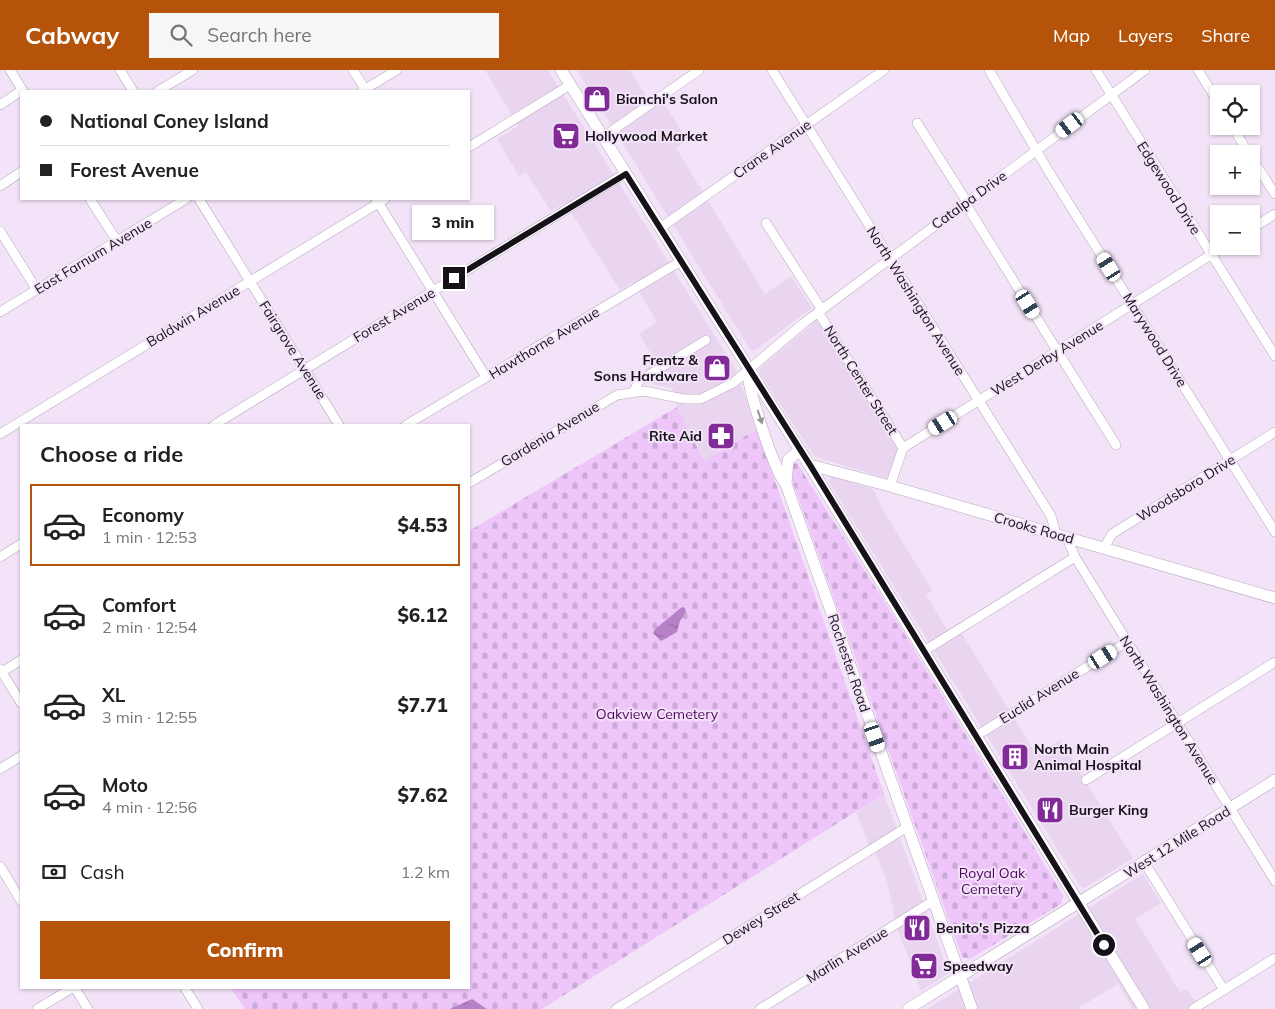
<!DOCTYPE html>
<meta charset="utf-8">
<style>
body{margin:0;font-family:Mulish,sans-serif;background:#f6f6f6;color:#222;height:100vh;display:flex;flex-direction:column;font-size:19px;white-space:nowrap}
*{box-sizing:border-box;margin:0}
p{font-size:16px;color:#767676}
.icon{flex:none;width:28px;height:28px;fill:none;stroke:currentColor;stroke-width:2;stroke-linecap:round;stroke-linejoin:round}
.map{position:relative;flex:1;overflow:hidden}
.sheet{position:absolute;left:20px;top:354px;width:450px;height:565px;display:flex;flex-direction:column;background:#fff;border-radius:0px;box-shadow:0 1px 4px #0004}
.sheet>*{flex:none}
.banner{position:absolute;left:20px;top:20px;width:450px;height:110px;border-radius:0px;box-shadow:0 1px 4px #0004;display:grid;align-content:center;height:110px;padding:0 20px;background:#fff}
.buttons{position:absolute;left:1210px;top:15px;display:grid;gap:10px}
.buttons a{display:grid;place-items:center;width:50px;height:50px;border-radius:0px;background:#fff;box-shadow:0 1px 4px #0004;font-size:25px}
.end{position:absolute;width:22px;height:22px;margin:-11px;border:6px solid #171219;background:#fff;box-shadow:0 0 0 2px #fff}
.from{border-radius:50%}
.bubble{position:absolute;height:35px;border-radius:0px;background:#fff;box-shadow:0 1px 4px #0004;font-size:16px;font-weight:800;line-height:35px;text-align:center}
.car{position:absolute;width:15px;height:30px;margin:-15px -8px;border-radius:6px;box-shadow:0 0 4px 1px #0007;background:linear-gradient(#fff 24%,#345 0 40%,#fff 0 76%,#345 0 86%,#fff 0)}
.banner b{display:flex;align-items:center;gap:18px;height:48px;font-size:19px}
.banner b+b{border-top:1px solid #e0e0e0}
.banner i{width:12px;height:12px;background:#222}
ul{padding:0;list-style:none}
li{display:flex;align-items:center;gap:15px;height:82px;margin:0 10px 8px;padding:0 10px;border:2px solid transparent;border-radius:0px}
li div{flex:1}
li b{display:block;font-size:19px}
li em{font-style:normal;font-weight:800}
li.on{border-color:#b45309}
li>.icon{width:45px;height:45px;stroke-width:1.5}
h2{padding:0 20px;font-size:22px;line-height:60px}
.pay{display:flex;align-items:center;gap:12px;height:55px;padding:0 20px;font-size:19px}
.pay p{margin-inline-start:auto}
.button{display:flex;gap:10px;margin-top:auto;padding:10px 20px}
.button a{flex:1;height:58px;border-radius:0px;background:#b45309;color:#fff;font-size:20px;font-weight:800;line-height:58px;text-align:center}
header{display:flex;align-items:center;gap:30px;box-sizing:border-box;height:70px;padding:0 25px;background:#b45309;color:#fff}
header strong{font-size:24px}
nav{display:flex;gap:28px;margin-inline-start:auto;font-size:18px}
.search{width:350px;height:45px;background:#f6f6f6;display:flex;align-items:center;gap:12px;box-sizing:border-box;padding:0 18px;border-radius:0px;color:#767676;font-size:19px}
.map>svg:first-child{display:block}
.built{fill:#ead5f0}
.cemetery{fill:url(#cemetery-stones)}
.water{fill:url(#water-ripples)}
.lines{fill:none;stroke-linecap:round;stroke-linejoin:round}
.minor-casing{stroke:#b7a8bc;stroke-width:10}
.major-casing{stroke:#b7a8bc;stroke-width:12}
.minor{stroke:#fff;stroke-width:9}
.major{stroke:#fff;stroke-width:11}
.oneway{fill:#979498}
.route{stroke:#171219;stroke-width:6}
.labels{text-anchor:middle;stroke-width:4;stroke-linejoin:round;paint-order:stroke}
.poi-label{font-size:14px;font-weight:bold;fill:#171219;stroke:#f3e3f8;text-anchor:start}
.street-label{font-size:14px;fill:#171219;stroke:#f3e3f8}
.park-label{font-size:14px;fill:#4f0660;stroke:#f3e3f8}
</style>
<header>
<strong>Cabway</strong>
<div class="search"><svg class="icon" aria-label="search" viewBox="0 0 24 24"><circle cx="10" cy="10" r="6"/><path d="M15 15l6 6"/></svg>Search here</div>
<nav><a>Map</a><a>Layers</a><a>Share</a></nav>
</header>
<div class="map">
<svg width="1275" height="939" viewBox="0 0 1275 939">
<defs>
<pattern id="cemetery-stones" width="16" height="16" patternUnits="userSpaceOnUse" patternTransform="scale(1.25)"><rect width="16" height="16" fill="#eec6fa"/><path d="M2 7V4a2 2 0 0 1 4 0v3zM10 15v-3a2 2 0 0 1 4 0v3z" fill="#cba9d6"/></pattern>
<pattern id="water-ripples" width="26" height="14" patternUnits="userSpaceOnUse" patternTransform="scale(1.25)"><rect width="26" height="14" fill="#b781c7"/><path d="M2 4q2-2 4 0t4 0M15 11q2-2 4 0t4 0" fill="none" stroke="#9468a1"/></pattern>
</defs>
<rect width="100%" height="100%" fill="#f3e3f8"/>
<g class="built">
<polygon points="485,0 548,0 735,298 757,359 704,391 677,337 672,318 654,315 645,299 656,292 639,264 657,252 633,212 620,220 565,133 551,141 526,102 519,106 497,69 518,56"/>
<polygon points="577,0 630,0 647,27 664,33 687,70 676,78 765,224 791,206 812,238 754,281 750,279"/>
<polygon points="817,250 898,378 890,405 885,408 815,387 761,305 759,299"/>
<polygon points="831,406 873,419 883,440 932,520 926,525 948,561 961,562 1036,684 1060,670 1133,788 1085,818 1081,817 829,412"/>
<polygon points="884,724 949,903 921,921 897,858 887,812 875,781 869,776 856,742"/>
<polygon points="1143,804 1161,833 1135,849 1180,922 1187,919 1200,939 1133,939 1118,914 1077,939 927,939"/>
</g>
<g class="cemetery">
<polygon points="677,337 704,391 757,359 884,724 542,939 245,939 231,918 469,918 469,461"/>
<polygon points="797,393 898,553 1063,825 1061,834 970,889 962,887 792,410 793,394"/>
</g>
<g class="water">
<polygon points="682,537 685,538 686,542 680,551 677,562 661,571 653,563 655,559"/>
<polygon points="472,929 487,939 450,939"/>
</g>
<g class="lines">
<defs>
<g id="minor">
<polyline points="10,0 23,21"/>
<polyline points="120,0 133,21"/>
<polyline points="353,0 365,19"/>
<polyline points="772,0 1051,446 1056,464"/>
<polyline points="989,0 1049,102 1275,462"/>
<polyline points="1096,0 1275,286"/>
<polyline points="1198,0 1219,34"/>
<polyline points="158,21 193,0"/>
<polyline points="362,21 397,0"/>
<polyline points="0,35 21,21"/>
<polyline points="917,53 967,132"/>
<polyline points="1232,56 1249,84"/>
<polyline points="603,67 699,0"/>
<polyline points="469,77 570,15"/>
<polyline points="1251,87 1275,124"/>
<polyline points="0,116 21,102"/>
<polyline points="90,129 117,171"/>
<polyline points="199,129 339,355"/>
<polyline points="376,129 486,307"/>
<polyline points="965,133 1116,375"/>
<polyline points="766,153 822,240"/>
<polyline points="660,158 884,0"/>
<polyline points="1251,159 1275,144"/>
<polyline points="0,161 37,220"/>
<polyline points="0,242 186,129"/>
<polyline points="818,242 903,378"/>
<polyline points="634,321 639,311 706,270"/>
<polyline points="214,355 626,103"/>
<polyline points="406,355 681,191"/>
<polyline points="0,364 385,129"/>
<polyline points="469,413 617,325 644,321 684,329 701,329 733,313 805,252 1145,0"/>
<polyline points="890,416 903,378 1225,176"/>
<polyline points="1067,468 1075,487 1275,811"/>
<polyline points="1104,478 1112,464 1275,362"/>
<polyline points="0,487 21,474"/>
<polyline points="924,581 1075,487"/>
<polyline points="0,599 21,633"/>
<polyline points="2,602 21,590"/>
<polyline points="976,666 1127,572"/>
<polyline points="0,699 21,686"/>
<polyline points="1086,710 1275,592"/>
<polyline points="1144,792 1224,920"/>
<polyline points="0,796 21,831"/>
<polyline points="75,918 88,939"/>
<polyline points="185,918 198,939"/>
<polyline points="37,939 72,918"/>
<polyline points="616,939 907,757"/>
<polyline points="760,939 933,831"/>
<polyline points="1193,939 1275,888"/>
</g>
<g id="major">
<polyline points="561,0 803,385"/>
<path d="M748,303C749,323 773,396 785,413"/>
<polyline points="800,380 1144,939"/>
<polyline points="803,385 800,380 788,390 786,414 972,939"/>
<polyline points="807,392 810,395 890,416 1275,528"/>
<polyline points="908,939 1275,710"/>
</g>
</defs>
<use href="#minor" class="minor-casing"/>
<use href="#major" class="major-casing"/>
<use href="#minor" class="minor"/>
<use href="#major" class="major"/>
</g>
<defs><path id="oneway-solid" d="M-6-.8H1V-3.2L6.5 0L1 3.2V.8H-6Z" transform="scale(1.25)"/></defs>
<use class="oneway" href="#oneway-solid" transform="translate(760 347) rotate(72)"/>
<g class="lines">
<polyline class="route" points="454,208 626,104 810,395 1104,875"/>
</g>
<defs>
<symbol id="shop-square" viewBox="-11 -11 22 22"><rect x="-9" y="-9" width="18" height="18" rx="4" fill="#812a98" stroke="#f3e3f8"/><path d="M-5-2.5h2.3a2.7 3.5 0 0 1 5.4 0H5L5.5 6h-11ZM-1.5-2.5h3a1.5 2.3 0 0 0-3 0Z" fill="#fff"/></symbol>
<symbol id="supermarket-square" viewBox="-11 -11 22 22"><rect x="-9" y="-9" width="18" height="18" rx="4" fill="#812a98" stroke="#f3e3f8"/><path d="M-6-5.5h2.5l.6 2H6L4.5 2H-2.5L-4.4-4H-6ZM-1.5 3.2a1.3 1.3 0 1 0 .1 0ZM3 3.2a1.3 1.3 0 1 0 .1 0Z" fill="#fff"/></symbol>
<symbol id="pharmacy-square" viewBox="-11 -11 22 22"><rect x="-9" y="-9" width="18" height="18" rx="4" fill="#812a98" stroke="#f3e3f8"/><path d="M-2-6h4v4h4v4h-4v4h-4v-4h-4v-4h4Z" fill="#fff"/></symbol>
<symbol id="building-square" viewBox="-11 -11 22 22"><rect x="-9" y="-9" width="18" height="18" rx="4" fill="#812a98" stroke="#f3e3f8"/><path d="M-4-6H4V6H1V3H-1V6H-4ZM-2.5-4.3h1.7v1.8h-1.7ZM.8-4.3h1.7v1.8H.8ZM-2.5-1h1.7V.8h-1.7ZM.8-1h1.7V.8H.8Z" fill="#fff"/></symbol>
<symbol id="restaurant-square" viewBox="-11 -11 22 22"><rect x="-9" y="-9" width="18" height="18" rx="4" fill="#812a98" stroke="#f3e3f8"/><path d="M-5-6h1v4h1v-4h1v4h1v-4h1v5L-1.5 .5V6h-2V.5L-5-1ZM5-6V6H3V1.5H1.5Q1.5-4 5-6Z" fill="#fff"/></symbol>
</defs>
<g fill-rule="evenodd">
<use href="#shop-square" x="581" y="13" width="32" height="32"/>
<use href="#supermarket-square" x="550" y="50" width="32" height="32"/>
<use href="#shop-square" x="701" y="282" width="32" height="32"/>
<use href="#pharmacy-square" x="705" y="350" width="32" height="32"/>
<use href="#building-square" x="999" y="671" width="32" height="32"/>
<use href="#restaurant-square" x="1034" y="724" width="32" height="32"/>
<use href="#restaurant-square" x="901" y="842" width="32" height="32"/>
<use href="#supermarket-square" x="908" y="880" width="32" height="32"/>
</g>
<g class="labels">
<g class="poi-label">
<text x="616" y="34">Bianchi's Salon</text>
<text x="585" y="71">Hollywood Market</text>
<text x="698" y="295" text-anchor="end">Frentz &amp;<tspan x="698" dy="16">Sons Hardware</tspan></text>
<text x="702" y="371" text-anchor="end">Rite Aid</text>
<text x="1034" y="684">North Main<tspan x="1034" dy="16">Animal Hospital</tspan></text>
<text x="1069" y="745">Burger King</text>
<text x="936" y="863">Benito's Pizza</text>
<text x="943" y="901">Speedway</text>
</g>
<g class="street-label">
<text transform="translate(772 79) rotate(-35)" y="5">Crane Avenue</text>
<text transform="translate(1169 118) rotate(58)" y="5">Edgewood Drive</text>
<text transform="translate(969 130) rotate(-36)" y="5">Catalpa Drive</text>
<text transform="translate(93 186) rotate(-31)" y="5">East Farnum Avenue</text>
<text transform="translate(916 231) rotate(58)" y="5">North Washington Avenue</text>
<text transform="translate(394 245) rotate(-31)" y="5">Forest Avenue</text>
<text transform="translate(193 246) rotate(-31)" y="5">Baldwin Avenue</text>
<text transform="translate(1155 270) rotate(58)" y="5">Marywood Drive</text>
<text transform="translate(544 273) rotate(-31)" y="5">Hawthorne Avenue</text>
<text transform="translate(293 280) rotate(58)" y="5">Fairgrove Avenue</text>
<text transform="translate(1047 288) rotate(-32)" y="5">West Derby Avenue</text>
<text transform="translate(861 310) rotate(58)" y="5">North Center Street</text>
<text transform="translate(550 364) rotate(-31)" y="5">Gardenia Avenue</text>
<text transform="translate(1186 418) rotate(-32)" y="5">Woodsboro Drive</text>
<text transform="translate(1034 458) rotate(16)" y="5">Crooks Road</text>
<text transform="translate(849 593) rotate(71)" y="5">Rochester Road</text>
<text transform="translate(1039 626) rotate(-32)" y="5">Euclid Avenue</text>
<text transform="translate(1169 640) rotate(58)" y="5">North Washington Avenue</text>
<text transform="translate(1177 772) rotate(-32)" y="5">West 12 Mile Road</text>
<text transform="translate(761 848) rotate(-32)" y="5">Dewey Street</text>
<text transform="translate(847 885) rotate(-32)" y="5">Marlin Avenue</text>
</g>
<g class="park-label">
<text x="657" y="649">Oakview Cemetery</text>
<text x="992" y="808">Royal Oak<tspan x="992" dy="16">Cemetery</tspan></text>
</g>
</g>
</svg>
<div class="buttons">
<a><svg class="icon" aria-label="locate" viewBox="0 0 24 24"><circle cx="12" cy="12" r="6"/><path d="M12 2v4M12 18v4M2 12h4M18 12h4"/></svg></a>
<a>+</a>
<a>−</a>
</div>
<i class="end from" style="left:1104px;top:875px"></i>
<i class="end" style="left:454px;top:208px"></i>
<div class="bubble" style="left:412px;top:135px;width:82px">3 min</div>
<i class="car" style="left:1070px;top:55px;rotate:233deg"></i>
<i class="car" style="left:1109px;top:197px;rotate:328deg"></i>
<i class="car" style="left:1028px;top:234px;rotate:148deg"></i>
<i class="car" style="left:943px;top:353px;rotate:239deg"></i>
<i class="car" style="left:1103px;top:587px;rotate:58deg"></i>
<i class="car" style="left:875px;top:667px;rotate:161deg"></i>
<i class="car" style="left:1200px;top:882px;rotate:328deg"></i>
<div class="banner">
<b><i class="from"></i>National Coney Island</b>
<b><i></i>Forest Avenue</b>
</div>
<section class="sheet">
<h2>Choose a ride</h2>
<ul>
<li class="on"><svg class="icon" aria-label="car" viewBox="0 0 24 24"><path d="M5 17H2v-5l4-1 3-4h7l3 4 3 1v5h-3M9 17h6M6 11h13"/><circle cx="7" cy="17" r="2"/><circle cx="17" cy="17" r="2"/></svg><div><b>Economy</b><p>1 min · 12:53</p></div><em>$4.53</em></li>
<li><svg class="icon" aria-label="car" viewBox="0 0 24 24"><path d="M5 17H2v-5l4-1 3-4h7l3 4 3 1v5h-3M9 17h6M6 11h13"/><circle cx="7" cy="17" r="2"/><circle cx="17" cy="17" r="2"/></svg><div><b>Comfort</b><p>2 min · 12:54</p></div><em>$6.12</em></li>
<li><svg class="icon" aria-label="car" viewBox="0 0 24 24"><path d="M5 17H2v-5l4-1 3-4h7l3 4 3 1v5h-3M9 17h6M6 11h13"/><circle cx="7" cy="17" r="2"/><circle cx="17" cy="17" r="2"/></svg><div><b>XL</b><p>3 min · 12:55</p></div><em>$7.71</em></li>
<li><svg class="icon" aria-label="car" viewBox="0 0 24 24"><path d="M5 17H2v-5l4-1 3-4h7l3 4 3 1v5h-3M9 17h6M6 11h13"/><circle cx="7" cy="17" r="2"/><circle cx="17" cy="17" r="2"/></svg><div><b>Moto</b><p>4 min · 12:56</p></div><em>$7.62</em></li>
</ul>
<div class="pay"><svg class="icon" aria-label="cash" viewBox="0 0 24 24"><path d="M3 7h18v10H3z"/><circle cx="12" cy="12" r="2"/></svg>Cash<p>1.2 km</p></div>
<div class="button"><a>Confirm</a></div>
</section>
</div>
